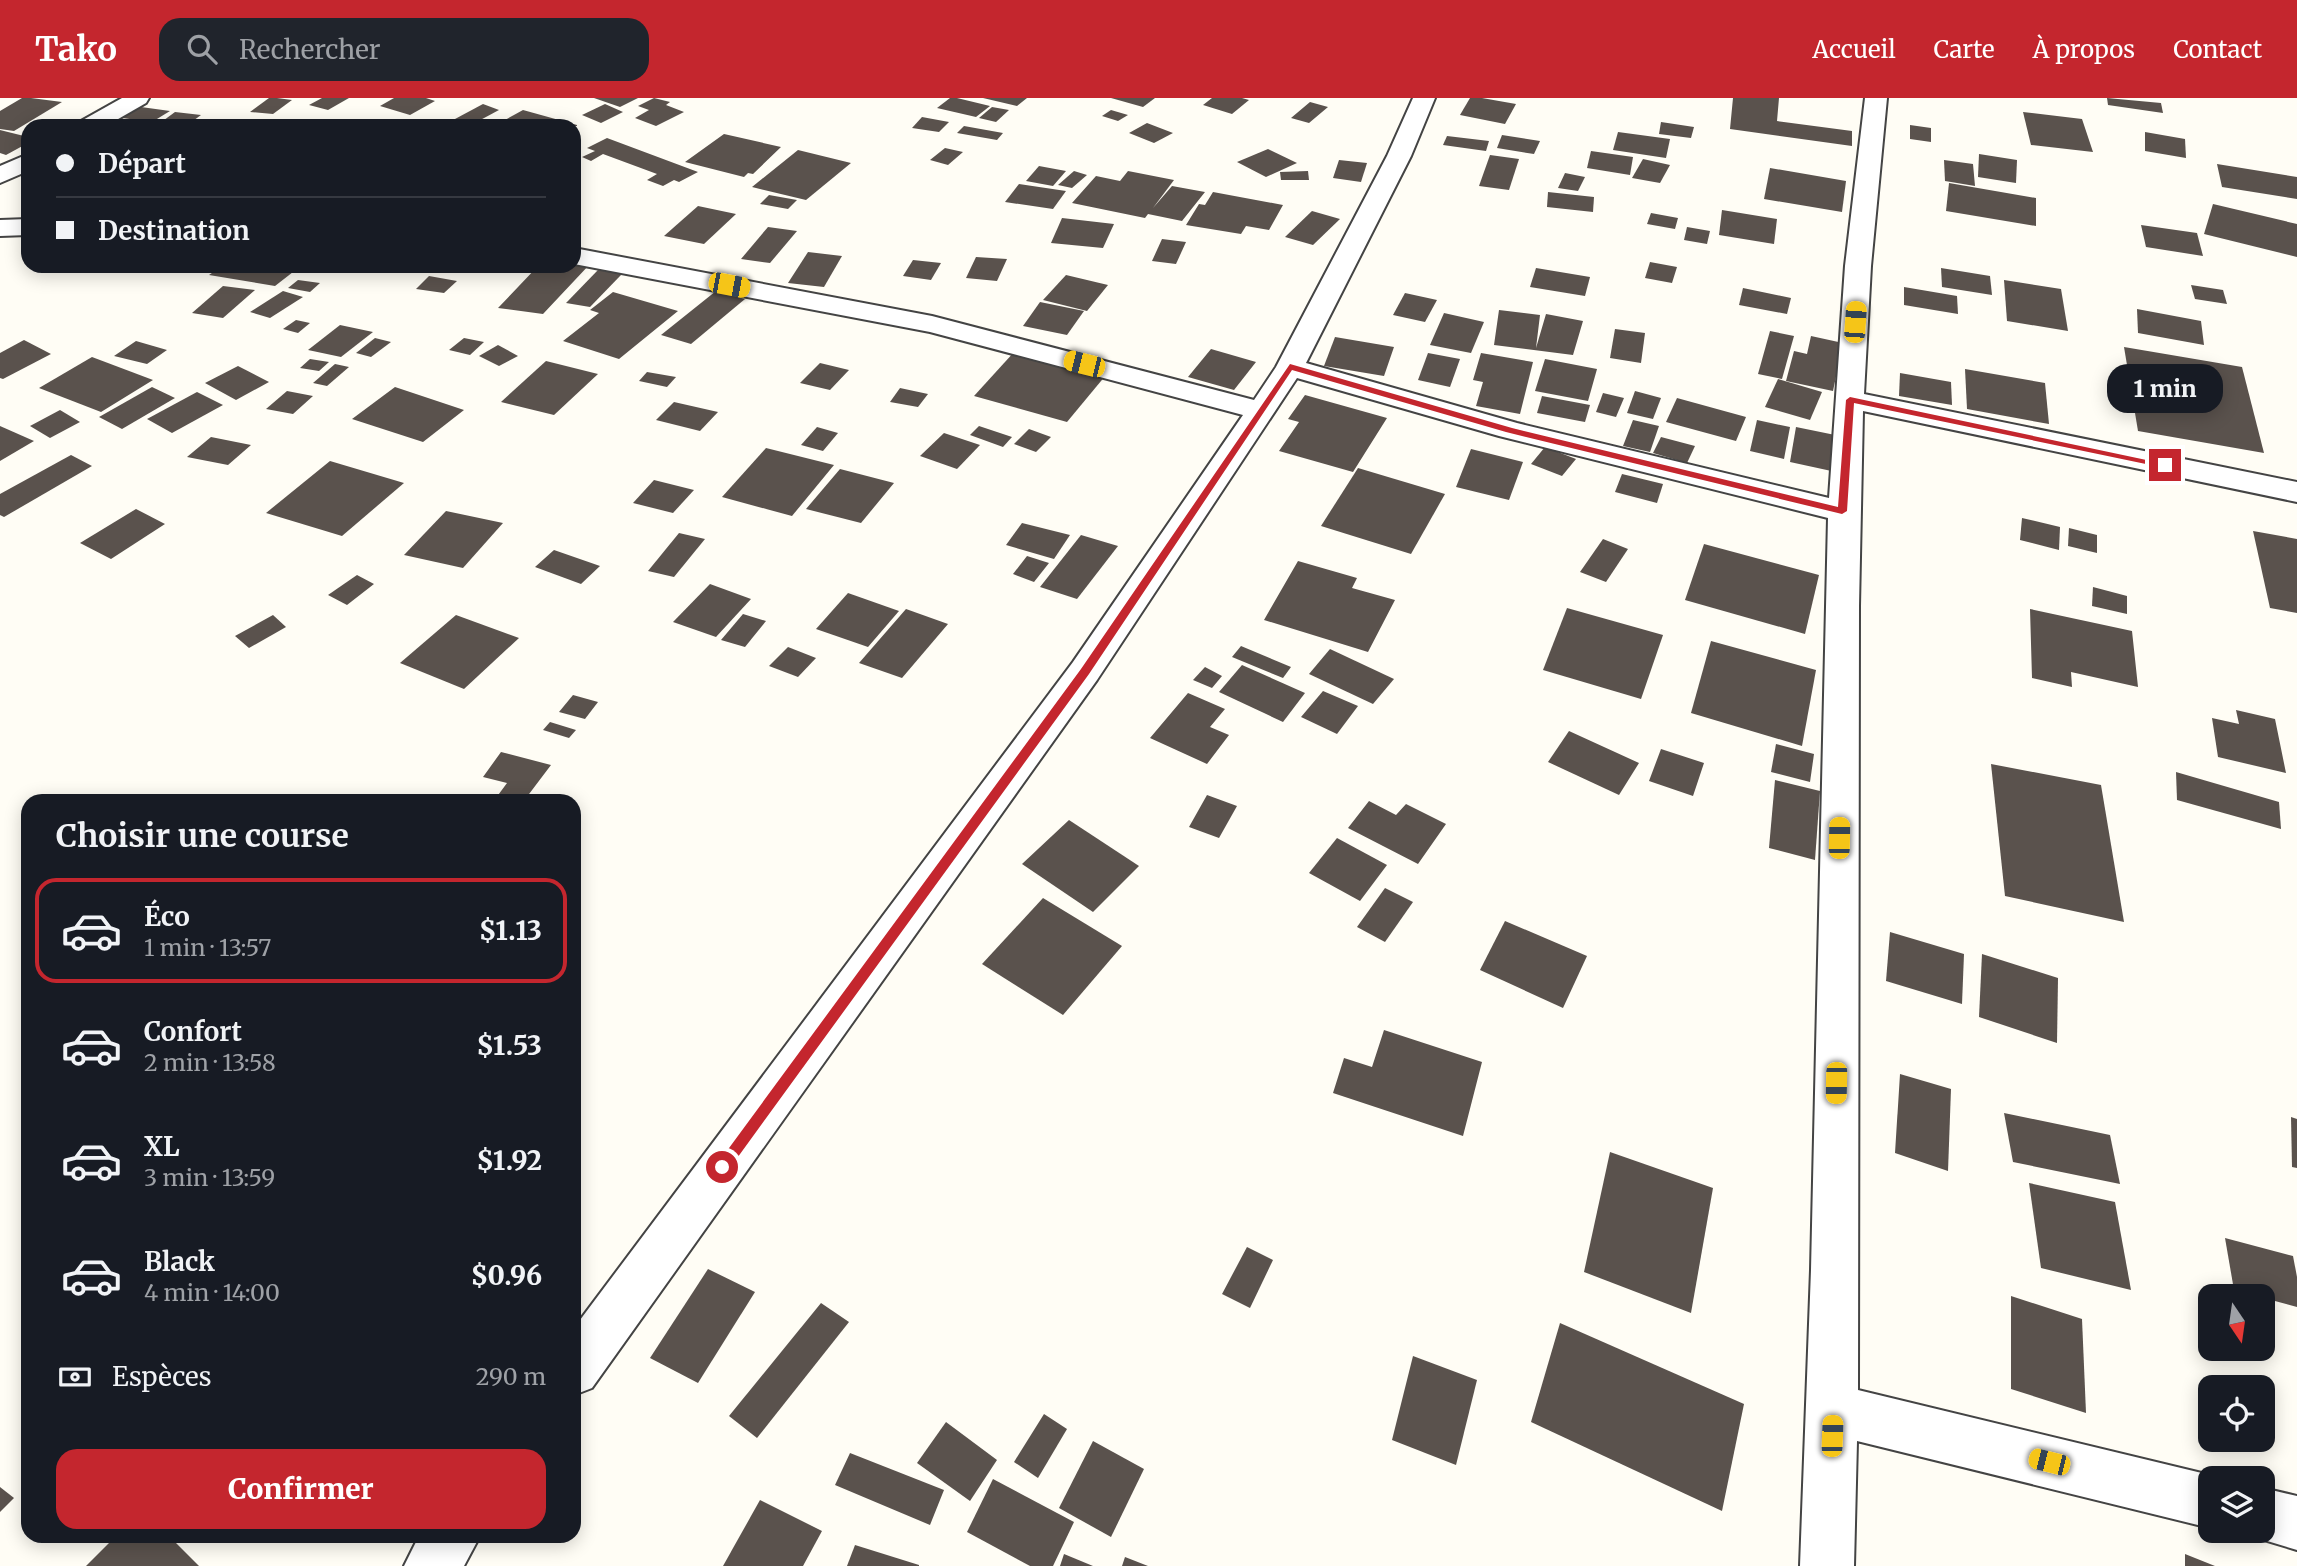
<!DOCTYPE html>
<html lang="fr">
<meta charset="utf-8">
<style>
body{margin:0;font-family:Merriweather,serif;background:#20242c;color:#f1f3f6;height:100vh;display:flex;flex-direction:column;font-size:26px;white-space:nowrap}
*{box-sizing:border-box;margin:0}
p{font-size:23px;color:#9ea1a6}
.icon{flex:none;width:38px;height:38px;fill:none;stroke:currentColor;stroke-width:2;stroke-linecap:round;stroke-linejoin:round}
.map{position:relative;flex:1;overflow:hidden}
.drawer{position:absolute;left:21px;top:696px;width:560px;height:749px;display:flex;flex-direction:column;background:#171b24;border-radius:21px;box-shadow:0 4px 18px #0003}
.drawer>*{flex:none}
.hud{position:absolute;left:21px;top:21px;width:560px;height:154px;border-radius:21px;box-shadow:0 4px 18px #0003;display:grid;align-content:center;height:154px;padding:0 35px;background:#171b24}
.needle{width:46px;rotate:167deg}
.tools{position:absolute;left:2198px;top:1186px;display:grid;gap:14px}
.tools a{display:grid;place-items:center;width:77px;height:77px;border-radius:14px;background:#171b24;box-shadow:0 4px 18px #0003;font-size:35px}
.end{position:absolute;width:32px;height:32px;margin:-16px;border:9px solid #c4262e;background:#fff;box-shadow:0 0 0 4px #fff}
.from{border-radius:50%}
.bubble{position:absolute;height:49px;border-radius:21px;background:#171b24;box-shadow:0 4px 18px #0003;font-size:23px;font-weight:800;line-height:49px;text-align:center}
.car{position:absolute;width:21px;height:42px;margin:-21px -10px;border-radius:9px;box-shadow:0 0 5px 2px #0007;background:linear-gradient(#f5c518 24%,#345 0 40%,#f5c518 0 76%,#345 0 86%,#f5c518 0)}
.hud b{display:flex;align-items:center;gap:24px;height:66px;font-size:26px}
.hud b+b{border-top:2px solid #363941}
.hud i{width:18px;height:18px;background:#f1f3f6}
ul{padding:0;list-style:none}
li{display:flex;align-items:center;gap:21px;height:105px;margin:0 14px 10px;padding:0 21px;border:4px solid transparent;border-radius:21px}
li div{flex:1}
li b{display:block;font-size:26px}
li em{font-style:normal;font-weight:800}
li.selected{border-color:#c4262e}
li>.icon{width:63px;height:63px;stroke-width:1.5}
h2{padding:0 35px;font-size:32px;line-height:84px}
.pay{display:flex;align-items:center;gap:18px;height:77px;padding:0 35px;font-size:26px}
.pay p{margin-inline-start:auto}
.cta{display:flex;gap:14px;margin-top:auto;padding:14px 35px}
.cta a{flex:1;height:80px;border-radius:21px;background:#c4262e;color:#fff;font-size:28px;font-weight:800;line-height:80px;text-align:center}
header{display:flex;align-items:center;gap:42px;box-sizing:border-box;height:98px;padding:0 35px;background:#c4262e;color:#fff}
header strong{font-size:33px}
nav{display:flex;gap:38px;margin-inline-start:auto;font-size:24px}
.search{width:490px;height:63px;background:#20242c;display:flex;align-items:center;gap:18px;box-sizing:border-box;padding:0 24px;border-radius:21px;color:#9ea1a6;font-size:26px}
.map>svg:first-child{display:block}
.building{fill:#5a524d}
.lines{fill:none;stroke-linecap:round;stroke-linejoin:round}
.minor-casing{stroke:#444;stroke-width:4}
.minor{fill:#fff;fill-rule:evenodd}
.route{fill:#c4262e}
</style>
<header>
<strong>Tako</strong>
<div class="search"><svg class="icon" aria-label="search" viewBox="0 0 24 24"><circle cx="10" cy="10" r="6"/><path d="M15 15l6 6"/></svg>Rechercher</div>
<nav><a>Accueil</a><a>Carte</a><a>À propos</a><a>Contact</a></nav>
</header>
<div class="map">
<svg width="2297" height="1468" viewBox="0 0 2297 1468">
<rect width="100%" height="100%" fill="#fffdf5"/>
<g class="building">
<polygon points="22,0 31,0 62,4 14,33 0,31 0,13"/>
<polygon points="269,0 277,0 292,2 273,16 250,14"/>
<polygon points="322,0 349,0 328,12 309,7"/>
<polygon points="394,0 426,0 435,3 410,17 380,8"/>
<polygon points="594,0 638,0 620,9"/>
<polygon points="654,0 670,4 666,7 684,14 656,28 635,20 649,12 638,8"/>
<polygon points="950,0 957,0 990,8 976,19 937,10"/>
<polygon points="983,0 1027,0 1017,8"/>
<polygon points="1111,0 1155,0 1143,9"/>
<polygon points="1212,0 1242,0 1249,2 1232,16 1203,7"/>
<polygon points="1470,0 1482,0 1516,6 1505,26 1460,17"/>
<polygon points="1733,0 1779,0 1777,23 1852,33 1852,48 1730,31"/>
<polygon points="2107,0 2161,5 2163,15 2108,7"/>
<polygon points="1310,4 1328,9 1309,25 1291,20"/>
<polygon points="483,6 499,12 471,27 455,21"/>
<polygon points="605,6 623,14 601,25 582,17"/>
<polygon points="141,9 170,13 152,24 122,20"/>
<polygon points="992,9 1009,12 996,24 979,20"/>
<polygon points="523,12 577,27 577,28 494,28"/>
<polygon points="1111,12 1128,17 1118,23 1102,18"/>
<polygon points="175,14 201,17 186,28 156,28"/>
<polygon points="2023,14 2082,21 2093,54 2031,47"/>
<polygon points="922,19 949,24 939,34 912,30"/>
<polygon points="1661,24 1694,29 1691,40 1659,36"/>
<polygon points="1147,25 1173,35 1154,45 1129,35"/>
<polygon points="1910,27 1931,30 1931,44 1910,41"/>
<polygon points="964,28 1003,35 997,42 957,35"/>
<polygon points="0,32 28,39 28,45 6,57 0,55"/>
<polygon points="1618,34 1670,41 1666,60 1613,52"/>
<polygon points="2145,34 2185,41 2186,60 2145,53"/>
<polygon points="724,36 781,49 753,76 748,75 744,79 685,64"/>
<polygon points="1502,37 1540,43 1534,56 1497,50"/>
<polygon points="1447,38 1489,43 1486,53 1443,47"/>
<polygon points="607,40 698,74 679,84 674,82 663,88 647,82 657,76 603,56 591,63 582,59 595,53 587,50"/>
<polygon points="945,50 963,54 948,67 930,62"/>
<polygon points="1268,51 1297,65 1266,79 1237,64"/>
<polygon points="798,52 851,65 806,102 752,89"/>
<polygon points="1591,53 1633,59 1630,77 1587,70"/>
<polygon points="1979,56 2017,62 2016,85 1978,79"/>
<polygon points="1490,57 1519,61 1509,92 1479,88"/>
<polygon points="1643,61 1670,67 1660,85 1632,80"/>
<polygon points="1339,62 1367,65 1361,84 1333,80"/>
<polygon points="1944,62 1973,66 1975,88 1945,83"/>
<polygon points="2217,66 2297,79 2297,101 2222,89"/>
<polygon points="1039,68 1066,73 1053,88 1026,83"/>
<polygon points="1770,70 1846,83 1842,114 1764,101"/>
<polygon points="1074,73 1087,77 1072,90 1058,87"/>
<polygon points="1128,73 1174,82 1153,110 1172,88 1205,94 1182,123 1148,116 1145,120 1072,105 1096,78 1120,83"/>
<polygon points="1308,73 1309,82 1281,82 1280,74"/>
<polygon points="1565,75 1585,79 1578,93 1558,90"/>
<polygon points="1949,85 2036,100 2036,128 1946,113"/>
<polygon points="1019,86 1066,93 1053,111 1005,104"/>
<polygon points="1213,94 1283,107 1269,132 1246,128 1241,136 1186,127 1199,106 1205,107"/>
<polygon points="1548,94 1594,99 1593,114 1547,109"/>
<polygon points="769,97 797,102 788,111 760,106"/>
<polygon points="2213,106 2297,126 2297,159 2204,136"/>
<polygon points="698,108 736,116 704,146 664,138"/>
<polygon points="1722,112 1777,121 1774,146 1719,137"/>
<polygon points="1312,113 1340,121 1313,147 1285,139"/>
<polygon points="1651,115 1678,120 1675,131 1647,126"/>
<polygon points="1062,120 1114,126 1103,150 1051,145"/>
<polygon points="2141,127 2197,135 2203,158 2146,149"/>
<polygon points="768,129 797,133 770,165 741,161"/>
<polygon points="1687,129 1710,133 1707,146 1684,142"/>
<polygon points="1162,141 1186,144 1176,166 1152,163"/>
<polygon points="808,154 842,158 824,189 788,185"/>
<polygon points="976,159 1007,161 997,183 966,180"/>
<polygon points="913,162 941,165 931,182 903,178"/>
<polygon points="574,164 590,166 543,216 498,210 538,168 574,168"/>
<polygon points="1650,164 1677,169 1672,185 1645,180"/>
<polygon points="222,168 258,168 293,174 275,188 209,177"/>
<polygon points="1536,170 1590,179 1585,198 1530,189"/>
<polygon points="1941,170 1990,178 1992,197 1942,189"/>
<polygon points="598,172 622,176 590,209 566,205"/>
<polygon points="1066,177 1108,187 1087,213 1043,202"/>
<polygon points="429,178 457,183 444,195 416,191"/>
<polygon points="298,182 320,185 310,194 288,190"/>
<polygon points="2004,182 2061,191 2068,233 2007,223"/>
<polygon points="2191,187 2223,192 2227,206 2195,201"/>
<polygon points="223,188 255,192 223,220 192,215"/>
<polygon points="1904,189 1957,198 1958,216 1904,207"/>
<polygon points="1743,190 1791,200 1787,216 1739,207"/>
<polygon points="283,193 303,199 270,220 250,214"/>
<polygon points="716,193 745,201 691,246 661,237"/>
<polygon points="613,194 678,213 619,261 563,243 599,215 590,212"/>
<polygon points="1405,195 1437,202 1425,224 1393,217"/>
<polygon points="1040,204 1084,213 1067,237 1023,228"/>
<polygon points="2137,211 2201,223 2204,247 2138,235"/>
<polygon points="1499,212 1540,217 1536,250 1546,216 1583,223 1573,257 1494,247"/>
<polygon points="1444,215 1484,224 1471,255 1430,247"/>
<polygon points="296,222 310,225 298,235 283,231"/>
<polygon points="340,227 373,234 341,259 308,252"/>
<polygon points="1615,231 1645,235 1641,265 1610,260"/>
<polygon points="1770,233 1794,238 1782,281 1758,276"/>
<polygon points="1811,238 1843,245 1833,293 1786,283 1794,253 1807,256"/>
<polygon points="1335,239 1394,249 1384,278 1324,268"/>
<polygon points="375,240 391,244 371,259 356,255"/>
<polygon points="464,240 484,244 470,257 449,252"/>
<polygon points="24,242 51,256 3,281 0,280 0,255"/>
<polygon points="136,243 167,252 147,266 114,258"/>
<polygon points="498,247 518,258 499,268 479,258"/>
<polygon points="2124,249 2242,269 2264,355 2138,333"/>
<polygon points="1211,251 1256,264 1234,292 1188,279"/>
<polygon points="1015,253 1106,277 1067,324 974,298"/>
<polygon points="1428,255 1460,261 1450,289 1418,282"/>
<polygon points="1481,255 1533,264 1520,316 1476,308 1483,284 1473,282"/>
<polygon points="92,259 153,282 101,314 39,290"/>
<polygon points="310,261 329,264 319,273 300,270"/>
<polygon points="1545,261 1597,271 1588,303 1535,293"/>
<polygon points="546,263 598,276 554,317 501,304"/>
<polygon points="820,265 849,272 830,292 800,285"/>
<polygon points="335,266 349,269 327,288 313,285"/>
<polygon points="238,268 269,284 236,302 205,285"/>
<polygon points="1965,271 2045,285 2049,326 1967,311"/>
<polygon points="647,274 676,279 667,289 639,283"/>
<polygon points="1900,275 1951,284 1952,307 1899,298"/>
<polygon points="1778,281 1822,294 1810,322 1765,309"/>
<polygon points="152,289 175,300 122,331 99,319"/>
<polygon points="395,289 464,312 423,344 352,321"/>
<polygon points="900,290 928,296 918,309 890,304"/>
<polygon points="287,293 313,298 293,316 266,311"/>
<polygon points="1635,293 1661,300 1653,321 1627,315"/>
<polygon points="197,294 223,307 172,335 147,321"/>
<polygon points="1603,295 1624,300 1616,319 1596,314"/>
<polygon points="1305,297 1387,320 1353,374 1279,353 1299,324 1288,321"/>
<polygon points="1542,298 1590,307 1585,324 1537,315"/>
<polygon points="1677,300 1746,319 1736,343 1666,324"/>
<polygon points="674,304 718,314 700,333 656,322"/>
<polygon points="60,312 80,324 50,340 30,328"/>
<polygon points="1633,322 1659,328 1650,354 1623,348"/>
<polygon points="1757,322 1790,329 1784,361 1750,353"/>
<polygon points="0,328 34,343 0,363"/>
<polygon points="979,328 1012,339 1003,349 970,337"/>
<polygon points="817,329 838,335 823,353 801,347"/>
<polygon points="1796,329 1840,338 1836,374 1790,364"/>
<polygon points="1029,331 1051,339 1036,354 1014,346"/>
<polygon points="944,335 980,347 957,371 920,358"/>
<polygon points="211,339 251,347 228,367 187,359"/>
<polygon points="1661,339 1695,348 1687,365 1653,355"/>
<polygon points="1545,349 1576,361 1562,378 1531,366"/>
<polygon points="766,350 834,367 792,418 722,399"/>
<polygon points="1471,351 1523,364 1509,402 1456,389"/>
<polygon points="71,357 92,368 4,419 0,417 0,396"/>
<polygon points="330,363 404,385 342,438 266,415"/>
<polygon points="1358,370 1445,396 1411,456 1321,428"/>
<polygon points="840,371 894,385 861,425 806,411"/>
<polygon points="1622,376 1663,386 1657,405 1615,394"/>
<polygon points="654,382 694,392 673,415 633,405"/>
<polygon points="136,411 165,426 111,461 80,445"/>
<polygon points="446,413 503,425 463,470 404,457"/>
<polygon points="2022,420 2060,429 2059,452 2020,442"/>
<polygon points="1022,425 1070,437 1054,461 1006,447"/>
<polygon points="2069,430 2097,437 2097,455 2068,448"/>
<polygon points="2253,433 2297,441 2297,515 2270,510"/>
<polygon points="679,435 705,441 674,479 648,473"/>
<polygon points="1081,437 1118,448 1077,501 1040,489"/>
<polygon points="1603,441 1628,451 1606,484 1580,474"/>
<polygon points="1704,446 1819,477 1805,536 1685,502"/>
<polygon points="554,452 600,468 581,486 535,469"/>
<polygon points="1027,458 1049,465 1034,484 1013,476"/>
<polygon points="1298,463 1357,480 1352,490 1395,502 1368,554 1264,522"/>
<polygon points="357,477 374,486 347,507 328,497"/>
<polygon points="710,486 751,501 716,539 673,524"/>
<polygon points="2093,489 2127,498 2127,516 2092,508"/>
<polygon points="848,495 899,513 868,549 816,531"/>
<polygon points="1567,510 1663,537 1641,601 1543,572"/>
<polygon points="906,511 948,526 902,580 859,565"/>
<polygon points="2030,511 2132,533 2138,589 2071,574 2072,589 2032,580"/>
<polygon points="743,516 766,523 745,549 721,542"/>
<polygon points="273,517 286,529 249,550 235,538"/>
<polygon points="456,517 519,540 464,591 400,565"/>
<polygon points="1711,543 1816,572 1802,648 1691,615"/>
<polygon points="1241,548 1291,569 1283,580 1232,559"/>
<polygon points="788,549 816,560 798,579 769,568"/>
<polygon points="1330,551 1394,581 1373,606 1309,576"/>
<polygon points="1242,567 1305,595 1283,624 1219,594"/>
<polygon points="1205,569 1222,578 1212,590 1193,582"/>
<polygon points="1323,593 1358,608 1337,636 1301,619"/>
<polygon points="1188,595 1225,611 1210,629 1229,637 1207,666 1150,640"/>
<polygon points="573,597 598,604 585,621 559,614"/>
<polygon points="2236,612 2275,621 2286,675 2218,659 2212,620 2239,626"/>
<polygon points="550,624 576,632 569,640 543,632"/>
<polygon points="1569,633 1639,665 1619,697 1548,664"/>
<polygon points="1776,646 1814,656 1810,684 1771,674"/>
<polygon points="1661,651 1704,665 1693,698 1649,683"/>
<polygon points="501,654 551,667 523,704 493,704 507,685 483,679"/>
<polygon points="1991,666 2101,687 2124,824 2005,798"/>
<polygon points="2176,674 2279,704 2281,731 2177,702"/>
<polygon points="1775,682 1820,693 1815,762 1769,750"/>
<polygon points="1207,697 1237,708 1219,740 1189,729"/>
<polygon points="1369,703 1396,717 1406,706 1446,726 1418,766 1348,730"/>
<polygon points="1069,722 1139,768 1093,814 1022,766"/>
<polygon points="1337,740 1387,767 1360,803 1309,775"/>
<polygon points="1385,790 1413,804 1385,844 1357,829"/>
<polygon points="1043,800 1122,848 1063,917 982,866"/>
<polygon points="1505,823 1587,858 1563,910 1480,872"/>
<polygon points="1890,834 1964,856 1962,906 1886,883"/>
<polygon points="1982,856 2058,880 2057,945 1979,919"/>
<polygon points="1384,932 1482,964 1463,1038 1333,995 1344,960 1372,969"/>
<polygon points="1900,976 1951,991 1948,1073 1895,1055"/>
<polygon points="2004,1015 2110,1037 2120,1086 2013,1064"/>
<polygon points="2291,1019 2297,1021 2297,1070 2292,1069"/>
<polygon points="1610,1054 1713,1090 1691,1215 1584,1174"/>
<polygon points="2029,1085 2115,1104 2131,1192 2041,1170"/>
<polygon points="2225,1140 2293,1158 2297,1179 2297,1209 2234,1192"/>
<polygon points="1247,1149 1273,1162 1250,1210 1222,1196"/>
<polygon points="708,1171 755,1194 698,1285 650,1260"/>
<polygon points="2011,1198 2082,1221 2086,1315 2011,1291"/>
<polygon points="821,1205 849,1224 757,1340 729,1318"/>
<polygon points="1560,1225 1744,1306 1722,1413 1531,1324"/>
<polygon points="1413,1258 1477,1282 1456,1367 1392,1342"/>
<polygon points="1044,1316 1067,1331 1038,1380 1014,1364"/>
<polygon points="946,1324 997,1362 970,1403 917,1365"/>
<polygon points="1093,1343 1144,1371 1111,1439 1059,1410"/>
<polygon points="850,1355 944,1392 930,1427 835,1387"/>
<polygon points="993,1381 1074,1424 1053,1468 1030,1468 967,1434"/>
<polygon points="0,1389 14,1400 0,1414"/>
<polygon points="760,1402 822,1433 803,1468 723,1468"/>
<polygon points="116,1438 169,1438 199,1468 86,1468"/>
<polygon points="855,1447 919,1467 919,1468 847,1468"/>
<polygon points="1064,1456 1093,1468 1060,1468"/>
<polygon points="2185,1456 2215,1468 2185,1468"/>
<polygon points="1125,1459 1148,1468 1122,1468"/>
</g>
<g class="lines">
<defs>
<g id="minor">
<polygon points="122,0 149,0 146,5 106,28 77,28 81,23"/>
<polygon points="1413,0 1435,0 1411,58 1306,265 1517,325 1829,400 1845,168 1865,0 1887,0 1871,168 1864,296 2297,384 2297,404 1863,313 1859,508 1858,1292 2210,1377 2218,1381 2210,1381 2210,1430 1857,1343 1854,1468 1800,1468 1811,1172 1828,420 1499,338 1297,280 1097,582 592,1290 574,1297 574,1230 1073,564 1243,317 930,234 574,166 574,150 932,218 1254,302 1276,269 1387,58"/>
<polygon points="28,56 28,73 0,85 0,68"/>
<polygon points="28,121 28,137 0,138 0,122"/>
<polygon points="2263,1390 2297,1398 2297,1452 2244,1436 2243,1433 2263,1433"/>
<polygon points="419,1438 480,1438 464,1468 404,1468"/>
</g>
</defs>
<use href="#minor" class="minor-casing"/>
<use href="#minor" class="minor"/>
</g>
<polygon class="route" points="1290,266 1512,330 1838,409 1846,302 1850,299 2170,367 2165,370 1854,305 1847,413 1842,416 1506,334 1292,272 1089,576 727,1074 718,1074 718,1065 1081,571"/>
</svg>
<div class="tools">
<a><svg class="needle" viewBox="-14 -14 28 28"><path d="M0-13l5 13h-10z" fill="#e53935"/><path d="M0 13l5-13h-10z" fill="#9ea1a6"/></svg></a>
<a><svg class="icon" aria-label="locate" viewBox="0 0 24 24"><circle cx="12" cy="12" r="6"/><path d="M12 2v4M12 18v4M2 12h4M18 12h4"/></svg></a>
<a><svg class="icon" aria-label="layers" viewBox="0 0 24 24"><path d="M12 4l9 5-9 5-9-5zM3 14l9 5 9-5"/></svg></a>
</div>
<i class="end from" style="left:722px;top:1069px"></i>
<i class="end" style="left:2165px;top:367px"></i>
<div class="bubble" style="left:2107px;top:266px;width:116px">1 min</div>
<i class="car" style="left:729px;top:187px;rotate:101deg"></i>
<i class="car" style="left:1855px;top:224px;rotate:4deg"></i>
<i class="car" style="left:1084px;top:266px;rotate:284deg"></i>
<i class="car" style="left:1839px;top:740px;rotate:1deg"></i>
<i class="car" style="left:1836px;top:985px;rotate:181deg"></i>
<i class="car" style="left:1832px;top:1338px;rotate:2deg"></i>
<i class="car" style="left:2049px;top:1364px;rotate:284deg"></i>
<div class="hud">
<b><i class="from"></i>Départ</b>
<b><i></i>Destination</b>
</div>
<section class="drawer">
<h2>Choisir une course</h2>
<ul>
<li class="selected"><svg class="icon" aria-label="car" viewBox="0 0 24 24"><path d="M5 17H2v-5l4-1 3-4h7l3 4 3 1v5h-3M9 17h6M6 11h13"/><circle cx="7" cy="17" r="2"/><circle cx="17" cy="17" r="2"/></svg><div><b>Éco</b><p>1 min · 13:57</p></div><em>$1.13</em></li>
<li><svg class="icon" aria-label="car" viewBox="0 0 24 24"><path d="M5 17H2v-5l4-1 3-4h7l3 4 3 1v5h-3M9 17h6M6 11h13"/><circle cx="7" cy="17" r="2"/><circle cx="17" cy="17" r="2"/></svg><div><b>Confort</b><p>2 min · 13:58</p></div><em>$1.53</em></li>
<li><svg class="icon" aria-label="car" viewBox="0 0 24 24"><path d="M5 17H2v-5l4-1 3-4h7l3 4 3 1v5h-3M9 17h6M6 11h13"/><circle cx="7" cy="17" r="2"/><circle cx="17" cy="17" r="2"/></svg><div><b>XL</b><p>3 min · 13:59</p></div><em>$1.92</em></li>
<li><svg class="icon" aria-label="car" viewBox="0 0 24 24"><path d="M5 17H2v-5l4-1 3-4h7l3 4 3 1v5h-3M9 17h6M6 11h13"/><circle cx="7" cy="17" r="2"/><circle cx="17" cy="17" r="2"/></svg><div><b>Black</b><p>4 min · 14:00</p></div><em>$0.96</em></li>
</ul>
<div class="pay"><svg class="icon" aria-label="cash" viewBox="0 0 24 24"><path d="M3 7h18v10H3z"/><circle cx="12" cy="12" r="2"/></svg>Espèces<p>290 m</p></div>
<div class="cta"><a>Confirmer</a></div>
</section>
</div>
